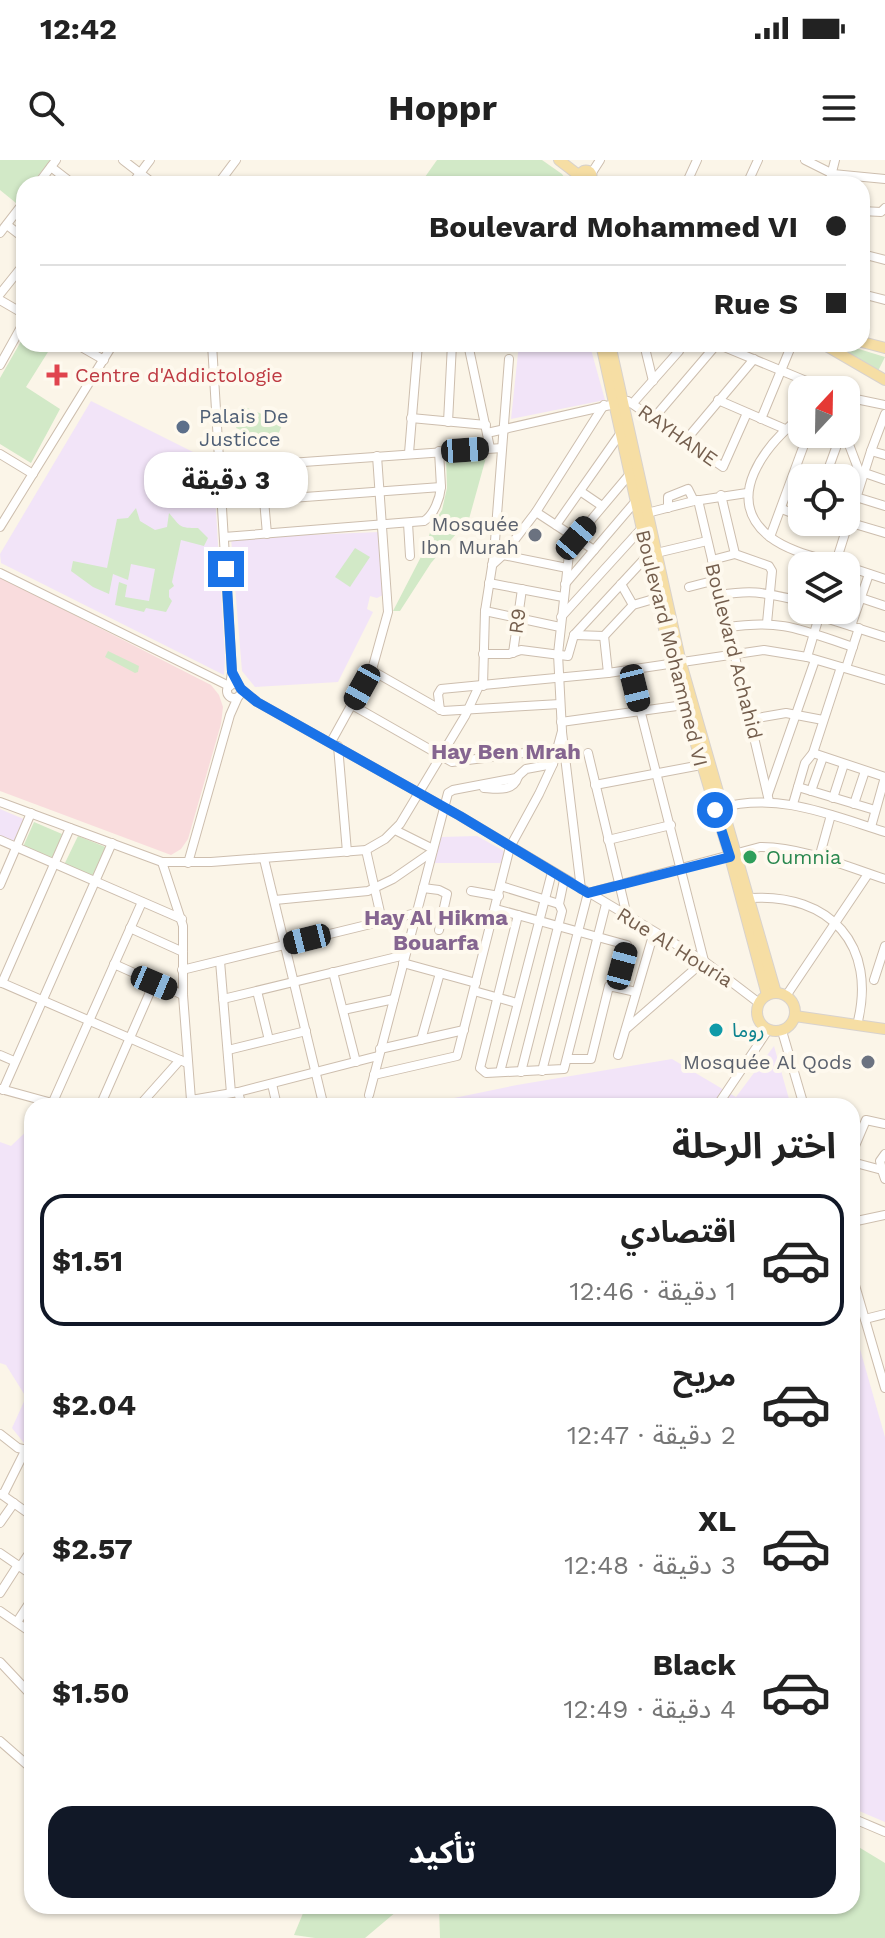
<!DOCTYPE html>
<html lang="ar">
<meta charset="utf-8">
<style>
body{margin:0;font-family:"Work Sans","Noto Sans Arabic",sans-serif;background:#f2f2f2;color:#222;direction:rtl;height:100vh;display:flex;flex-direction:column;font-size:30px;white-space:nowrap}
*{box-sizing:border-box;margin:0}
p{font-size:26px;color:#767676}
.icon{flex:none;width:44px;height:44px;fill:none;stroke:currentColor;stroke-width:2;stroke-linecap:round;stroke-linejoin:round}
.map{position:relative;flex:1;overflow:hidden;direction:ltr}
.sheet{position:absolute;left:24px;top:938px;width:836px;height:816px;display:flex;flex-direction:column;background:#fff;border-radius:24px;box-shadow:0 2px 6px #0004;direction:rtl}
.sheet>*{flex:none}
.banner{position:absolute;left:16px;top:16px;width:854px;height:176px;border-radius:24px;box-shadow:0 2px 6px #0004;direction:rtl;display:grid;align-content:center;height:176px;padding:0 24px;background:#fff}
.needle{width:52px;rotate:22deg}
.fabs{position:absolute;left:788px;top:216px;display:grid;gap:16px}
.fabs a{display:grid;place-items:center;width:72px;height:72px;border-radius:16px;background:#fff;box-shadow:0 2px 6px #0004;font-size:40px}
.end{position:absolute;width:36px;height:36px;margin:-18px;border:10px solid #1a73e8;background:#fff;box-shadow:0 0 0 4px #fff}
.from{border-radius:50%}
.bubble{position:absolute;height:56px;border-radius:24px;background:#fff;box-shadow:0 2px 6px #0004;font-size:26px;font-weight:700;line-height:56px;text-align:center;direction:rtl}
.car{position:absolute;width:24px;height:48px;margin:-24px -12px;border-radius:10px;box-shadow:0 0 6px 2px #0007;background:linear-gradient(#222 24%,#8ab4d8 0 40%,#222 0 76%,#8ab4d8 0 86%,#222 0)}
.banner b{display:flex;align-items:center;gap:28px;height:76px;font-size:30px}
.banner b+b{border-top:2px solid #e0e0e0}
.banner i{width:20px;height:20px;background:#222}
ul{padding:0;list-style:none}
li{display:flex;align-items:center;gap:24px;height:132px;margin:0 16px 12px;padding:0 8px;border:4px solid transparent;border-radius:24px}
li div{flex:1}
li b{display:block;font-size:30px}
li em{font-style:normal;font-weight:700}
li.selected{border-color:#111827}
li>.icon{width:72px;height:72px;stroke-width:1.5}
h2{padding:0 24px;font-size:36px;line-height:96px}
.cta{display:flex;gap:16px;margin-top:auto;padding:16px 24px}
.cta a{flex:1;height:92px;border-radius:24px;background:#111827;color:#fff;font-size:32px;font-weight:700;line-height:92px;text-align:center}
.status{display:flex;justify-content:space-between;align-items:center;height:56px;padding:0 40px;background:#fff;direction:ltr}
.status svg{height:22px;fill:currentColor}
header{display:flex;justify-content:space-between;align-items:center;height:104px;padding:0 24px;background:#fff;font-size:36px;font-weight:700}
.map>svg:first-child{display:block}
.education{fill:#f2e4f8}
.medical{fill:#f9dcdd}
.green{fill:#d2e9c7}
.lines{fill:none;stroke-linecap:round;stroke-linejoin:round}
.minor-casing{stroke:#cdbeae;stroke-width:10}
.major-casing{stroke:#d8d2cd;stroke-width:12}
.minor{stroke:#fff;stroke-width:8}
.major{stroke:#f6dea4;stroke-width:10}
.route{stroke:#1a73e8;stroke-width:10}
.health-dot{fill:#e0444e;stroke:#fef9ee;stroke-width:3}
.service-dot{fill:#5c6f8a;stroke:#fef9ee;stroke-width:3}
.worship-dot{fill:#6b7280;stroke:#fef9ee;stroke-width:3}
.leisure-dot{fill:#2e9e5b;stroke:#fef9ee;stroke-width:3}
.culture-dot{fill:#0f9aa8;stroke:#fef9ee;stroke-width:3}
.labels{text-anchor:middle;stroke-width:8;stroke-linejoin:round;paint-order:stroke}
.health-label{font-size:20px;fill:#be3a42;stroke:#fef9ee;text-anchor:start}
.service-label{font-size:20px;fill:#4e5e75;stroke:#fef9ee;text-anchor:start}
.street-label{font-size:20px;fill:#745e4d;stroke:#fef9ee}
.worship-label{font-size:20px;fill:#5b616d;stroke:#fef9ee;text-anchor:end}
.leisure-label{font-size:20px;fill:#27864d;stroke:#fef9ee;text-anchor:start}
.culture-label{font-size:20px;fill:#0d838f;stroke:#fef9ee;text-anchor:start}
.neighbourhood-label{font-size:22px;font-weight:bold;fill:#856590;stroke:#fef9ee}
</style>
<div class="status"><b>12:42</b><svg viewBox="0 0 49 12"><path d="M0 12V9h3v3zM5 12V6h3v6zM10 12V3h3v9zM15 12V0h3v12zM26 1h20v11H26zM47 4h2v5h-2z"/></svg></div>
<header><svg class="icon" aria-label="menu" viewBox="0 0 24 24"><path d="M4 6h16M4 12h16M4 18h16"/></svg>Hoppr<svg class="icon" aria-label="search" viewBox="0 0 24 24"><circle cx="10" cy="10" r="6"/><path d="M15 15l6 6"/></svg></header>
<div class="map">
<svg width="885" height="1778" viewBox="0 0 885 1778">
<rect width="100%" height="100%" fill="#fbf5e8"/>
<g class="education">
<polygon points="519,184 590,186 605,240 511,259"/>
<polygon points="91,241 213,302 225,498 224,515 1,403 0,394"/>
<polygon points="380,372 385,434 377,438 370,436 367,449 373,452 338,522 255,527 242,511 231,378"/>
<polygon points="0,649 26,660 16,684 0,676"/>
<polygon points="477,676 504,691 502,703 433,703 441,677"/>
<polygon points="774,886 791,946 415,946 517,925 672,899 736,937"/>
<polygon points="32,966 32,1282 24,1283 12,1268 26,1237 6,1205 0,1203 0,982 11,986"/>
<polygon points="852,1161 885,1277 885,1662 852,1648"/>
</g>
<polygon class="medical" points="0,417 211,525 219,535 223,547 221,564 188,679 181,689 171,695 0,631"/>
<g class="green">
<polygon points="0,0 51,0 31,24 24,24 24,33 16,43 0,30"/>
<polygon points="437,0 542,0 562,14 569,24 420,24"/>
<polygon points="24,176 24,184 53,184 26,227 60,249 31,303 0,284 0,218"/>
<polygon points="849,186 885,197 878,211 852,198 845,191"/>
<polygon points="245,247 283,263 274,284 236,268"/>
<polygon points="487,294 469,359 431,403 400,451 393,451 425,389 432,366 442,350 447,328 446,297"/>
<path d="M136,348L140,361L155,370L167,367L169,353C181,367 179,368 198,368L208,378L204,386L181,380L172,422L174,426L169,430V437L172,441L166,452L146,448L144,452L115,445L119,422L127,425L125,437L149,441L155,409L131,404L128,420L113,414L109,434L93,427L71,411L73,401L107,408L117,359L128,358Z"/>
<polygon points="355,388 370,397 350,427 335,417"/>
<polygon points="108,491 139,506 138,512 135,513 105,497"/>
<polygon points="34,662 62,674 53,701 23,687"/>
<polygon points="78,676 108,688 93,719 64,705"/>
<polygon points="852,1683 885,1703 885,1778 440,1778 439,1746 852,1746"/>
<polygon points="306,1746 403,1746 365,1778 315,1778 294,1775"/>
</g>
<g class="lines">
<defs>
<g id="minor">
<polyline points="123,0 154,24"/>
<polyline points="805,0 833,14 885,19"/>
<polyline points="51,7 73,24"/>
<polyline points="591,14 600,0"/>
<polyline points="38,24 56,0"/>
<polyline points="132,24 150,0"/>
<polyline points="218,24 236,0"/>
<polyline points="686,24 697,0"/>
<polyline points="747,24 758,0"/>
<polyline points="829,24 835,0"/>
<polyline points="862,51 881,52 885,48"/>
<polyline points="7,65 24,78"/>
<polyline points="0,73 24,42"/>
<polyline points="862,94 885,100"/>
<polyline points="0,134 24,104"/>
<polyline points="862,134 885,140"/>
<polyline points="0,140 24,154"/>
<polyline points="76,184 104,200"/>
<polyline points="212,184 232,512 230,526"/>
<polyline points="468,184 490,288"/>
<polyline points="644,184 653,221"/>
<polyline points="0,205 24,162"/>
<polyline points="846,237 885,245"/>
<polyline points="718,240 785,269"/>
<polyline points="633,243 679,191 682,184"/>
<path d="M802,256C766,284 721,339 770,377C791,393 821,398 845,406"/>
<polyline points="411,258 486,265"/>
<polyline points="653,259 717,184 828,230"/>
<polyline points="761,259 792,184"/>
<polyline points="448,262 452,184"/>
<polyline points="487,273 628,241 723,307 747,253"/>
<polyline points="845,274 859,311 885,320"/>
<polyline points="685,281 754,199"/>
<polyline points="439,291 441,327"/>
<polyline points="871,291 885,295"/>
<polyline points="409,293 418,184"/>
<polyline points="0,294 33,314"/>
<polyline points="261,306 267,374"/>
<polyline points="219,308 502,288"/>
<polyline points="825,318 841,274"/>
<polyline points="580,331 602,346"/>
<polyline points="721,335 735,394 769,406 772,411 767,463"/>
<polyline points="856,337 885,346"/>
<polyline points="698,340 769,641"/>
<polyline points="668,348 668,337 688,329 694,341"/>
<polyline points="782,349 802,357"/>
<polyline points="536,352 594,390"/>
<polyline points="647,353 694,341 747,333"/>
<polyline points="848,362 885,373"/>
<polyline points="408,363 410,396"/>
<polyline points="556,365 620,274"/>
<polyline points="0,367 113,184"/>
<path d="M224,377L424,361C434,355 440,338 441,327L264,340"/>
<polyline points="770,377 808,274"/>
<polyline points="503,395 567,408"/>
<polyline points="712,400 735,394"/>
<polyline points="492,405 503,395 536,352 604,245"/>
<polyline points="835,405 871,291 885,254"/>
<polyline points="846,406 885,419"/>
<polyline points="0,413 229,526"/>
<polyline points="489,423 563,437"/>
<polyline points="565,424 635,342"/>
<polyline points="621,424 633,445"/>
<polyline points="689,427 716,420"/>
<path d="M720,435C751,430 761,432 792,439L802,408"/>
<polyline points="861,438 885,446"/>
<polyline points="485,451 560,467"/>
<polyline points="819,456 885,477"/>
<polyline points="561,457 641,369"/>
<polyline points="851,466 869,414"/>
<path d="M728,467C782,459 802,470 853,487"/>
<polyline points="574,475 648,395 707,381"/>
<polyline points="574,475 604,476 633,445 657,438"/>
<polyline points="604,476 608,513"/>
<polyline points="513,493 522,429"/>
<polyline points="483,494 509,494 521,490 568,496 574,475"/>
<polyline points="807,497 821,450"/>
<polyline points="846,508 859,468"/>
<polyline points="371,510 443,551 560,544"/>
<polyline points="630,510 704,801"/>
<circle cx="234" cy="531" r="7"/>
<polyline points="483,526 485,451 494,394 509,199"/>
<polyline points="241,529 257,542 460,656 704,801 759,843"/>
<polyline points="352,545 452,602 556,589"/>
<polyline points="440,550 438,534 441,529 608,513 764,490 807,497 885,520"/>
<polyline points="751,559 786,553 823,560"/>
<polyline points="561,562 684,545"/>
<polyline points="562,572 581,729"/>
<polyline points="331,582 373,506 388,452 377,296"/>
<polyline points="338,586 347,692"/>
<polyline points="588,593 627,756"/>
<polyline points="813,593 885,617"/>
<polyline points="595,625 701,605"/>
<polyline points="798,627 875,650"/>
<path d="M484,628C497,629 513,632 518,617"/>
<polyline points="811,631 823,597"/>
<polyline points="768,634 815,500"/>
<polyline points="833,638 844,604"/>
<polyline points="0,642 162,702 211,702 366,690 385,679 400,664 465,556 479,526"/>
<polyline points="793,644 805,603 813,593 841,507"/>
<polyline points="854,644 865,611"/>
<path d="M719,648C778,632 828,654 885,672"/>
<polyline points="871,667 885,617"/>
<polyline points="395,670 433,689"/>
<polyline points="0,680 182,759"/>
<polyline points="608,680 671,665"/>
<polyline points="366,690 382,761"/>
<polyline points="819,698 831,655"/>
<polyline points="264,699 322,939"/>
<polyline points="162,702 183,766 183,835 191,940 238,932 378,896"/>
<polyline points="188,703 230,555 238,537"/>
<polyline points="0,725 31,653"/>
<polyline points="501,726 559,744"/>
<polyline points="423,728 439,730 447,734 439,770"/>
<polyline points="471,731 499,736"/>
<path d="M750,738C830,733 878,785 857,865"/>
<polyline points="275,740 368,731 393,719 432,692"/>
<polyline points="496,749 627,785 616,827"/>
<polyline points="518,755 480,908 486,913 564,909 606,744"/>
<polyline points="130,768 183,792"/>
<polyline points="220,801 231,933"/>
<polyline points="403,803 476,823"/>
<polyline points="114,804 183,835"/>
<polyline points="182,810 416,753"/>
<polyline points="333,812 356,902"/>
<polyline points="874,820 885,786"/>
<polyline points="0,822 187,903"/>
<polyline points="2,823 70,668"/>
<polyline points="257,831 269,880"/>
<polyline points="474,831 517,843"/>
<polyline points="786,836 868,714"/>
<polyline points="223,839 405,795"/>
<polyline points="343,850 394,839"/>
<polyline points="626,869 704,801"/>
<polyline points="782,871 804,946"/>
<polyline points="421,880 440,813"/>
<polyline points="380,889 464,870"/>
<polyline points="228,890 306,871"/>
<polyline points="0,895 14,901"/>
<polyline points="618,895 654,772"/>
<polyline points="567,899 591,899 609,826 636,832"/>
<path d="M542,911L588,733L760,687C802,687 845,706 885,719"/>
<polyline points="500,912 552,712"/>
<polyline points="521,912 562,751 559,744 564,720"/>
<polyline points="374,915 457,896 510,687 539,634 553,604"/>
<polyline points="272,924 277,946"/>
<polyline points="1,929 63,946"/>
<polyline points="3,930 112,683"/>
<polyline points="238,932 242,946"/>
<polyline points="369,935 448,633 453,630 516,618 526,609 553,604 562,571 558,494 570,385 629,315"/>
<polyline points="52,944 142,742"/>
<polyline points="100,946 154,823"/>
<polyline points="139,946 180,900"/>
<polyline points="717,946 768,870"/>
<polyline points="852,993 866,960 885,964"/>
<polyline points="852,1002 882,1010 885,1019"/>
<polyline points="882,1010 880,1001 885,994"/>
<polyline points="852,1062 885,1055"/>
<polyline points="852,1115 885,1228"/>
<polyline points="865,1159 885,1154"/>
<polyline points="0,1274 18,1288 32,1291"/>
<polyline points="1,1334 32,1356"/>
<polyline points="3,1335 25,1291"/>
<polyline points="0,1363 14,1343"/>
<polyline points="0,1393 32,1415"/>
<polyline points="20,1407 32,1389"/>
<polyline points="0,1433 18,1405"/>
<polyline points="0,1451 32,1473"/>
<polyline points="17,1462 32,1439"/>
<polyline points="0,1502 32,1536"/>
<polyline points="0,1581 32,1609"/>
<polyline points="852,1658 885,1672"/>
</g>
<g id="major">
<polyline points="559,0 581,17"/>
<circle cx="586" cy="16" r="5.5"/>
<polyline points="862,182 885,188"/>
<polyline points="601,184 672,505 730,697 767,835"/>
<polyline points="610,184 681,503 776,833"/>
<polyline points="823,184 885,220"/>
<circle cx="776" cy="852" r="19"/>
<polyline points="795,856 885,869"/>
</g>
</defs>
<use href="#minor" class="minor-casing"/>
<use href="#major" class="major-casing"/>
<use href="#minor" class="minor"/>
<use href="#major" class="major"/>
</g>
<g class="lines">
<polyline class="route" points="226,409 232,512 241,529 257,542 460,656 588,733 730,697 715,650"/>
</g>
<path class="health-dot" d="M53 203h8v8h8v8h-8v8h-8v-8h-8v-8h8z"/>
<circle class="service-dot" cx="183" cy="267" r="8"/>
<g class="worship-dot">
<circle cx="535" cy="375" r="8"/>
<circle cx="868" cy="902" r="8"/>
</g>
<circle class="leisure-dot" cx="750" cy="697" r="8"/>
<circle class="culture-dot" cx="716" cy="870" r="8"/>
<g class="labels">
<g class="health-label">
<text x="75" y="222">Centre d'Addictologie</text>
</g>
<g class="service-label">
<text x="199" y="263">Palais De<tspan x="199" dy="23">Justicce</tspan></text>
</g>
<g class="street-label">
<text transform="translate(678 275) rotate(35)" y="7">RAYHANE</text>
<text transform="translate(517 461) rotate(-82)" y="7">R9</text>
<text transform="translate(672 488) rotate(76)" y="7">Boulevard Mohammed VI</text>
<text transform="translate(734 491) rotate(76)" y="7">Boulevard Achahid</text>
<text transform="translate(675 787) rotate(32)" y="7">Rue Al Houria</text>
</g>
<g class="worship-label">
<text x="519" y="371">Mosquée<tspan x="519" dy="23">Ibn Murah</tspan></text>
<text x="852" y="909">Mosquée Al Qods</text>
</g>
<g class="leisure-label">
<text x="766" y="704">Oumnia</text>
</g>
<g class="culture-label">
<text x="732" y="877">روما</text>
</g>
<g class="neighbourhood-label">
<text x="506" y="599">Hay Ben Mrah</text>
<text x="436" y="765">Hay Al Hikma<tspan x="436" dy="25">Bouarfa</tspan></text>
</g>
</g>
</svg>
<div class="fabs">
<a><svg class="needle" viewBox="-14 -14 28 28"><path d="M0-13l5 13h-10z" fill="#e53935"/><path d="M0 13l5-13h-10z" fill="#767676"/></svg></a>
<a><svg class="icon" aria-label="locate" viewBox="0 0 24 24"><circle cx="12" cy="12" r="6"/><path d="M12 2v4M12 18v4M2 12h4M18 12h4"/></svg></a>
<a><svg class="icon" aria-label="layers" viewBox="0 0 24 24"><path d="M12 4l9 5-9 5-9-5zM3 14l9 5 9-5"/></svg></a>
</div>
<i class="end from" style="left:715px;top:650px"></i>
<i class="end" style="left:226px;top:409px"></i>
<div class="bubble" style="left:144px;top:292px;width:164px">3 دقيقة</div>
<i class="car" style="left:465px;top:290px;rotate:86deg"></i>
<i class="car" style="left:576px;top:378px;rotate:40deg"></i>
<i class="car" style="left:362px;top:527px;rotate:209deg"></i>
<i class="car" style="left:635px;top:528px;rotate:166deg"></i>
<i class="car" style="left:307px;top:779px;rotate:256deg"></i>
<i class="car" style="left:622px;top:806px;rotate:15deg"></i>
<i class="car" style="left:154px;top:823px;rotate:113deg"></i>
<div class="banner">
<b><i class="from"></i>Boulevard Mohammed VI</b>
<b><i></i>Rue S</b>
</div>
<section class="sheet">
<h2>اختر الرحلة</h2>
<ul>
<li class="selected"><svg class="icon" aria-label="car" viewBox="0 0 24 24"><path d="M5 17H2v-5l4-1 3-4h7l3 4 3 1v5h-3M9 17h6M6 11h13"/><circle cx="7" cy="17" r="2"/><circle cx="17" cy="17" r="2"/></svg><div><b>اقتصادي</b><p>1 دقيقة · 12:46</p></div><em>$1.51</em></li>
<li><svg class="icon" aria-label="car" viewBox="0 0 24 24"><path d="M5 17H2v-5l4-1 3-4h7l3 4 3 1v5h-3M9 17h6M6 11h13"/><circle cx="7" cy="17" r="2"/><circle cx="17" cy="17" r="2"/></svg><div><b>مريح</b><p>2 دقيقة · 12:47</p></div><em>$2.04</em></li>
<li><svg class="icon" aria-label="car" viewBox="0 0 24 24"><path d="M5 17H2v-5l4-1 3-4h7l3 4 3 1v5h-3M9 17h6M6 11h13"/><circle cx="7" cy="17" r="2"/><circle cx="17" cy="17" r="2"/></svg><div><b>XL</b><p>3 دقيقة · 12:48</p></div><em>$2.57</em></li>
<li><svg class="icon" aria-label="car" viewBox="0 0 24 24"><path d="M5 17H2v-5l4-1 3-4h7l3 4 3 1v5h-3M9 17h6M6 11h13"/><circle cx="7" cy="17" r="2"/><circle cx="17" cy="17" r="2"/></svg><div><b>Black</b><p>4 دقيقة · 12:49</p></div><em>$1.50</em></li>
</ul>
<div class="cta"><a>تأكيد</a></div>
</section>
</div>
